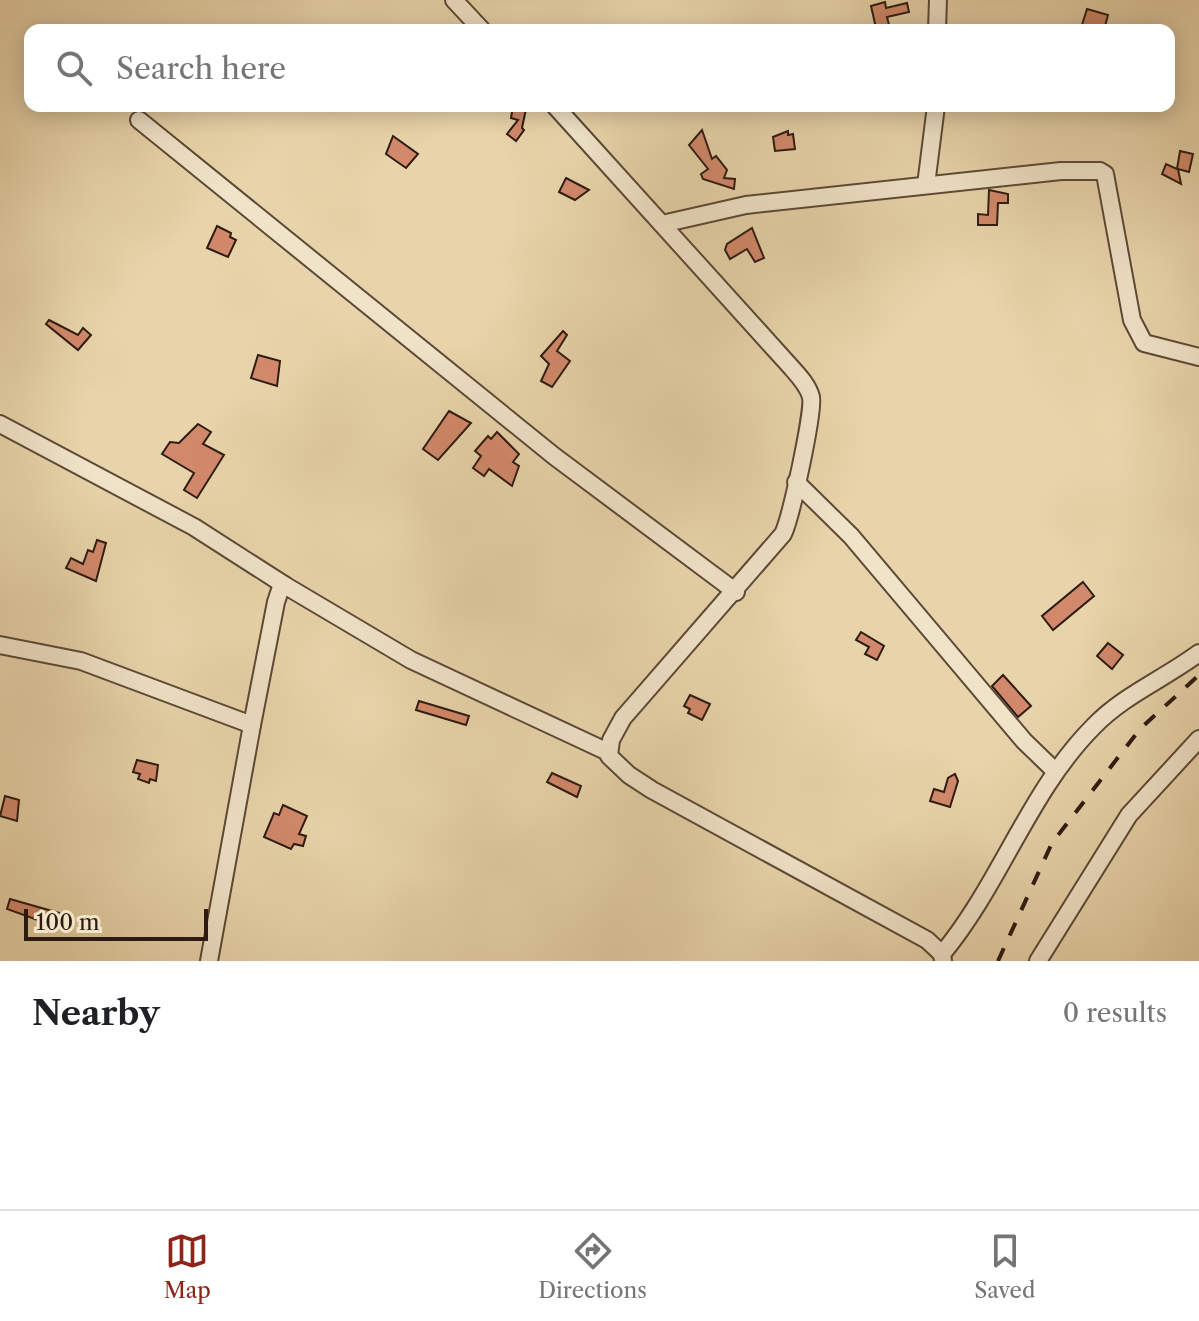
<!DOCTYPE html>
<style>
body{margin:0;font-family:"Libre Caslon Text",serif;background:#f2f2f2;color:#202124}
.scale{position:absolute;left:24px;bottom:20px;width:184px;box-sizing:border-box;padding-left:8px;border:4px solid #2d1b11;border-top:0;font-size:22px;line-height:28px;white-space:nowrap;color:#2d1b11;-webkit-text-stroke:6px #f0e3c8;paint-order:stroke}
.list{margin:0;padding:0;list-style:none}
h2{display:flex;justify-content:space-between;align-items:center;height:104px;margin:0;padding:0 32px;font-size:34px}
h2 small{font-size:26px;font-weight:400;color:#757577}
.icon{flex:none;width:44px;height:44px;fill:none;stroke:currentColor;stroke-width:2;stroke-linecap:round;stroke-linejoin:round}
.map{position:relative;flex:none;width:1199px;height:961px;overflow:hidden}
.search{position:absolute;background:#fff;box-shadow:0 4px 20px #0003;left:24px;right:24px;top:24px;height:88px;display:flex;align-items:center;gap:20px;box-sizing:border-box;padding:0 28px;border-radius:16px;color:#757577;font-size:30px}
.sheet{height:248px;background:#fff}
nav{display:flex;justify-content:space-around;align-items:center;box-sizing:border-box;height:112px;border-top:2px solid #e0e0e0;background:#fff;font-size:22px;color:#757577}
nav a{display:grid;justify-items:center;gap:4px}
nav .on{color:#8f2418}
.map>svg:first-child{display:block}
.building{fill:#d2896b;stroke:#2d1b11;stroke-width:2}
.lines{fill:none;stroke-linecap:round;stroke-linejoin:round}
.minor-casing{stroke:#5c4937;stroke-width:20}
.minor{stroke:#f0e3c8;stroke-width:16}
.rail{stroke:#2d1b11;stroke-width:4;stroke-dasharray:14 14;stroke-linecap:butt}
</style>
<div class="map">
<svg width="1199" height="961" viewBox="0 0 1199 961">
<rect width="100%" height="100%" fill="#e8d4aa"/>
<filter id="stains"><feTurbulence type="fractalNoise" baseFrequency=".0025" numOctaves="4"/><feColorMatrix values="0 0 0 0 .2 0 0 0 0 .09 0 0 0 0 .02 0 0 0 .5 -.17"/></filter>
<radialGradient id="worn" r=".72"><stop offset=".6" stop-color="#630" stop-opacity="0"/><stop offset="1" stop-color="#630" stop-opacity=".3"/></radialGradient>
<!-- building -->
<g class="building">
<path d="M885,2l1,6 21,-5 2,9 -22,5 2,8 -13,3 -5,-22z"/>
<path d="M1087,9l21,6 -4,15 -23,-2z"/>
<path d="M513,106l13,3 -4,19 2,2 -8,11 -9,-7 11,-14 -7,-2z"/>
<path d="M702,130l10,29 4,-3 11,14 -3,8 11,1 -1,10 -31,-10 -2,-5 7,-5 -19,-24z"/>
<path d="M788,131v4l5,-1 2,15 -20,2 -2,-14z"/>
<path d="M393,136l25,18 -12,14 -20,-14z"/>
<path d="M1180,151l13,3 -4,18 -11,-3 3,15 -19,-10 4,-10 11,5z"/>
<path d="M566,178l23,12 -14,10 -16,-8z"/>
<path d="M989,190l19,4v9h-10l-1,22h-19v-11l10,1z"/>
<path d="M217,226l14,7 -1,4 6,3 -8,17 -21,-9z"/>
<path d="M752,228l12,30 -9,4 -8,-13 -17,10 -5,-9 2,-6z"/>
<path d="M49,320l29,15 5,-7 8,7 -13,15 -32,-26z"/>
<path d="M563,331l4,4 -10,16 13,10 -18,26 -11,-6 8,-17 -8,-8z"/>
<path d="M258,355l22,6 -3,25 -26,-8z"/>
<path d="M449,411l22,12 -33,37 -15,-11z"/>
<path d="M198,424l13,8 -8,12 21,11 -27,43 -13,-8 10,-17 -32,-19 8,-12 9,1z"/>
<path d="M497,432l22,22 -6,8 6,4 -7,20 -23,-17 -5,7 -11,-8 8,-12 -6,-5 13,-15 3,3z"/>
<path d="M97,540l9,3 -10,38 -30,-13 5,-10 12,6 5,-14 5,2z"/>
<path d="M1083,582l11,14 -41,34 -11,-14z"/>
<path d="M861,632l23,14 -7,14 -12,-6 4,-7 -13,-7z"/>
<path d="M1108,643l15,12 -11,14 -15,-13z"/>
<path d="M1003,675l28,31 -13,11 -26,-31z"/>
<path d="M690,695l20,9 -8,16 -14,-7 2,-4 -6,-3z"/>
<path d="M419,701l50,15 -3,9 -50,-15z"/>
<path d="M137,760l21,5 -2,16 -6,-2 -1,4 -11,-4 2,-5 -7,-2z"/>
<path d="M552,773l29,13 -4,11 -30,-15z"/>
<path d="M955,774l3,7 -8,26 -20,-6 4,-12 10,3 4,-14z"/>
<path d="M5,796l14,4 -2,21 -17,-5z"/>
<path d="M283,805l24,11 -8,18 7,2 -3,10 -9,-2 -3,5 -27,-12 10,-24 5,2z"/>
<path d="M10,899l49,14 -5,13 -47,-17z"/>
</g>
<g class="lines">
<!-- minor casing -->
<g class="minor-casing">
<g id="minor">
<path d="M454,0l28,30"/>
<path d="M937,30l1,-30"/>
<path d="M555,106l235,260c8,9 18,19 21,31 3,14 -20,121 -28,137l-160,184 -12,22 -2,16 20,19 23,15 275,150 15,14 1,7"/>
<path d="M139,120l415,336 182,136"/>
<path d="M926,185l10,-79"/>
<path d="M662,224l84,-19 315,-34h39l5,3 27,146 12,23 55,14"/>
<path d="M0,424l194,103 92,59"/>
<path d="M796,482l55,54 173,205 31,30"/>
<path d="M0,645l81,16 171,64 -43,236"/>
<path d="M252,725l24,-123 4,-12 6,-4 125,74 197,92"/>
<path d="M942,954c59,-71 87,-163 152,-228 30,-31 70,-47 105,-73"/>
<path d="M1038,961l91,-146 70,-76"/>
</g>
</g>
<!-- minor -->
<use href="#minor" class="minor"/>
<!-- rail -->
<path class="rail" d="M998,961l54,-118 88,-114 59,-54"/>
</g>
<rect width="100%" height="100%" filter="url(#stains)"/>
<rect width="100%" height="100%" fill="url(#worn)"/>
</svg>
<div class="scale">100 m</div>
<div class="search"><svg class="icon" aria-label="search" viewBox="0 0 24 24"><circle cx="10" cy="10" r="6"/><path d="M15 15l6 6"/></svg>Search here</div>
</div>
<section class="sheet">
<h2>Nearby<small>0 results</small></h2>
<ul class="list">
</ul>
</section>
<nav>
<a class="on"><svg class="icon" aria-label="map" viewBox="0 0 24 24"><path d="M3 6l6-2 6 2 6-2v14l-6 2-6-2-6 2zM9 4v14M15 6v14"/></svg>Map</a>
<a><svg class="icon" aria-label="directions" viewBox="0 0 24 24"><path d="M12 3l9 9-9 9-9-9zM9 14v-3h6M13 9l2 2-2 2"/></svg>Directions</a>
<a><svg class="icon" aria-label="saved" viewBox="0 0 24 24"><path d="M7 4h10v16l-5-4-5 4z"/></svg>Saved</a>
</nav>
